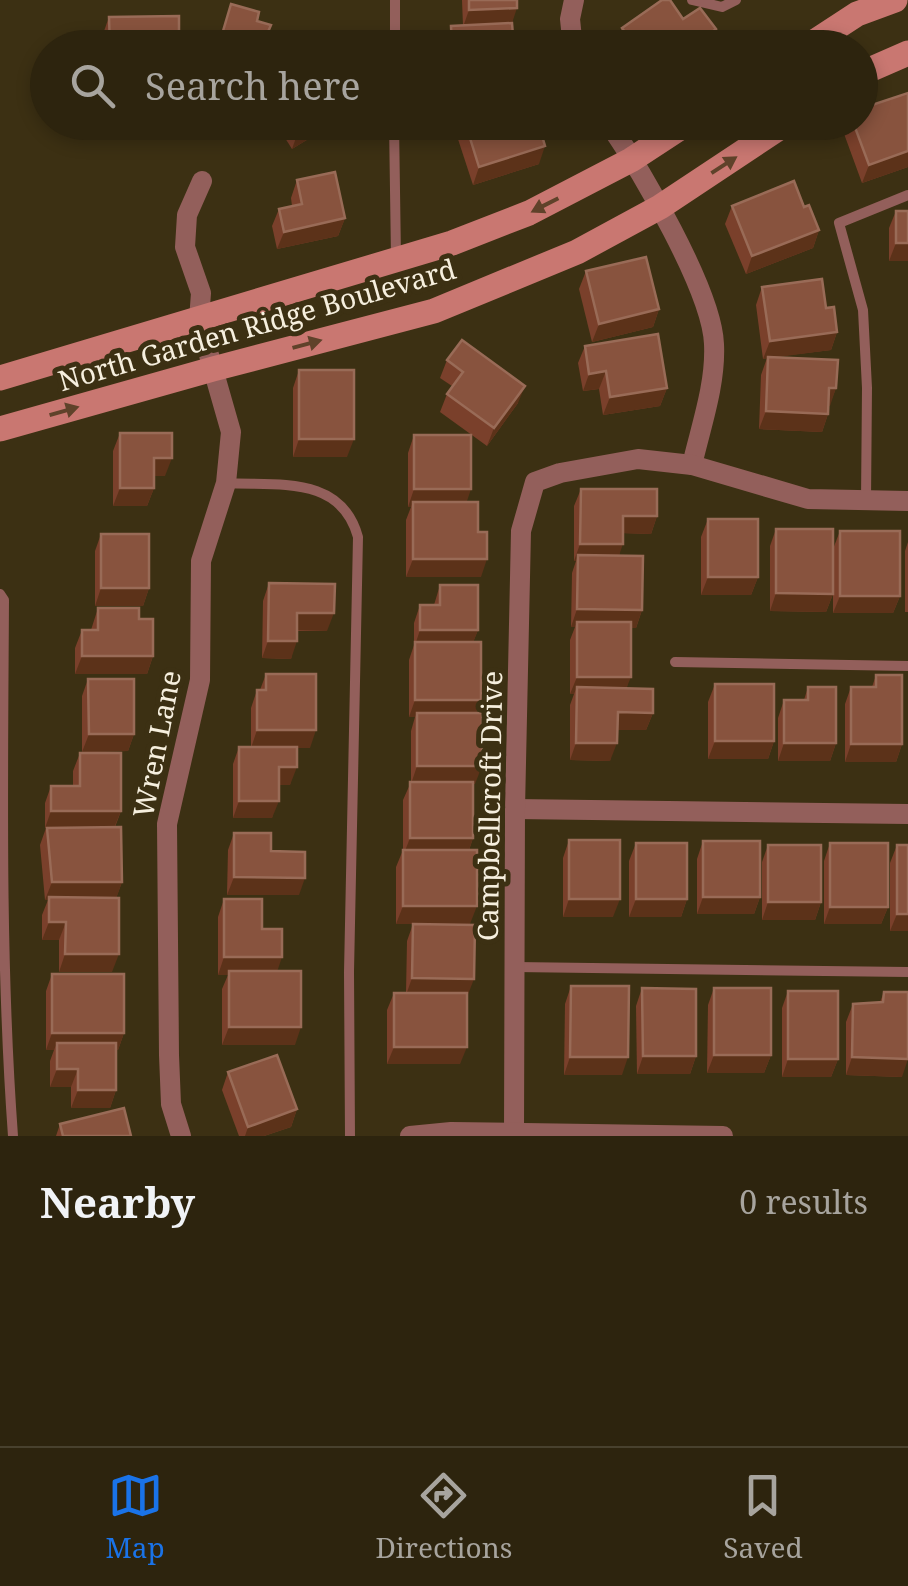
<!DOCTYPE html>
<style>
body{margin:0;font-family:"Noto Serif",serif;background:#352c17;color:#f1f3f6}
.list{margin:0;padding:0;list-style:none}
h2{display:flex;justify-content:space-between;align-items:center;height:130px;margin:0;padding:0 40px;font-size:42px}
h2 small{font-size:32px;font-weight:400;color:#a7a49e}
.icon{flex:none;width:55px;height:55px;fill:none;stroke:currentColor;stroke-width:2;stroke-linecap:round;stroke-linejoin:round}
.map{position:relative;flex:none;width:908px;height:1136px;overflow:hidden}
.search{position:absolute;background:#2d240e;box-shadow:0 5px 15px #0003;left:30px;right:30px;top:30px;height:110px;display:flex;align-items:center;gap:25px;box-sizing:border-box;padding:0 35px;border-radius:55px;color:#a7a49e;font-size:38px}
.sheet{height:310px;background:#2d240e}
nav{display:flex;justify-content:space-around;align-items:center;box-sizing:border-box;height:140px;border-top:2px solid #48412e;background:#2d240e;font-size:28px;color:#a7a49e}
nav a{display:grid;justify-items:center;gap:5px}
nav .on{color:#1a73e8}
.map>svg:first-child{display:block}
.lines{fill:none;stroke-linecap:round;stroke-linejoin:round}
.service{stroke:#935f5b;stroke-width:10}
.minor{stroke:#935f5b;stroke-width:20}
.secondary{stroke:#c97771;stroke-width:25}
.wall{fill:#7a402b}
.shaded-wall{fill:#5c3219}
.building{fill:#88533e;stroke:#996b57;stroke-width:2.5}
.oneway{fill:#5f422a}
.labels{text-anchor:middle;stroke-width:10;stroke-linejoin:round;paint-order:stroke}
.street-label{font-size:28px;fill:#f6efde;stroke:#3c3013}
</style>
<div class="map">
<svg width="908" height="1136" viewBox="0 0 908 1136">
<rect width="100%" height="100%" fill="#3c3013"/>
<g class="lines">
<!-- service -->
<g class="service">
<path d="M692,0l30,7 14,-7"/>
<path d="M395,48v-48"/>
<path d="M394,122l2,136"/>
<path d="M226,483c53,3 115,-8 132,54l-9,435 1,164"/>
<path d="M866,500l1,-112 -4,-78 -24,-87 69,-28"/>
<path d="M0,594l4,6c-1,178 -4,359 9,536"/>
<path d="M675,662l233,4"/>
<path d="M515,967l393,5"/>
</g>
<!-- minor -->
<g class="minor">
<path d="M573,48l-3,-29 4,-19"/>
<path d="M608,122c32,47 104,168 106,222 2,40 -13,82 -22,121"/>
<path d="M515,809l393,5"/>
<path d="M514,1132l1,-323 6,-278 14,-49 25,-9 78,-14 54,6 116,34 100,2"/>
<path d="M181,1136l-10,-32 -2,-49 -2,-231 33,-144 1,-119 25,-78 5,-51 -32,-112 2,-27 -16,-46 2,-32 15,-34"/>
<path d="M410,1136l41,-4 272,4"/>
</g>
<!-- secondary -->
<g class="secondary">
<path d="M805,48l52,-34 38,-14"/>
<path d="M860,74l48,-21"/>
<path d="M0,378l452,-135 77,-30 102,-53 58,-38"/>
<path d="M0,429l213,-60 221,-58 143,-59 83,-45 128,-85"/>
</g>
</g>
<!-- wall -->
<g class="wall">
<path d="M462,0h55l-5,23 2,25h-69l6,-22h12z"/>
<path d="M109,17l70,31h-76v-14z"/>
<path d="M683,19l26,28 -92,1 -1,-2 6,-18z"/>
<path d="M908,93v74l-46,16 -19,-52 3,-9h14z"/>
<path d="M275,122h61l-44,27z"/>
<path d="M458,122h80l1,42 -66,21 -18,-55z"/>
<path d="M297,180l48,38 -7,18 -61,13 -5,-23 7,-17 13,-3 -1,-8z"/>
<path d="M732,206l72,1 15,23 -6,18 -67,26 -21,-50z"/>
<path d="M896,211l12,50h-19v-33z"/>
<path d="M586,271l73,38 -6,18 -61,15 -13,-53z"/>
<path d="M762,287l64,21 11,24 -6,18 -58,7 63,31 -7,18 -1,8 -6,18 -63,-3 2,-54 6,-17 -4,1 -7,-54z"/>
<path d="M585,346l82,42 -7,18 -57,9 -4,-26 -16,2 -5,-28z"/>
<path d="M447,360l71,43 -31,43 -47,-34 7,-18 5,-8 -12,-8z"/>
<path d="M299,370l48,87h-54v-69z"/>
<path d="M120,433l45,43h-11v12l-7,18h-34v-55z"/>
<path d="M414,435l53,67 11,30 3,45h-75v-57l5,-13h-3v-54z"/>
<path d="M581,489l76,27 -6,18 -28,-1 -4,23 23,54 -6,18h-5l-4,60 26,25 -7,17h-29l-7,31 -40,-1v-55l4,-11h-4v-54l5,-13h-4l1,-54 4,-12h-2v-55z"/>
<path d="M708,519l50,58 -7,18h-50v-58z"/>
<path d="M776,529l57,65 -7,18 -56,-1v-65z"/>
<path d="M840,531l60,65 -7,17h-60v-64z"/>
<path d="M101,534l48,54 -6,18h-48v-55z"/>
<path d="M908,542v70h-3v-61z"/>
<path d="M269,583l58,48h-30l-6,28 -29,-1 1,-57z"/>
<path d="M440,585l38,45 -5,12 3,71 -1,71h-2v54l-4,12 1,74h-74v-57l7,-17v-50l8,-18v-51l4,-14h-6v-57l5,-15v-22l6,-18h14z"/>
<path d="M98,608l41,11 14,37 -6,18h-72v-26l7,-18h9z"/>
<path d="M266,674l44,74h-13l-7,37h-11l-7,33h-39v-54l6,-17h12v-39l6,-18h3z"/>
<path d="M876,675l26,69 -6,18h-51v-58l6,-17h21z"/>
<path d="M88,679l46,55 -6,17 -46,1v-56z"/>
<path d="M715,684l59,57 -6,18h-60v-57z"/>
<path d="M808,687l28,56 -6,18h-52v-43l6,-18h20z"/>
<path d="M80,753l41,58 -6,16 7,55 -6,16 -4,74h-53v-32h-17v-25l6,-15h-3l-5,-55 6,-17h-1v-25l6,-17h22v-15z"/>
<path d="M234,833l37,18 28,44h-72l1,-45z"/>
<path d="M569,840l44,77h-50v-59z"/>
<path d="M703,841l57,56 -6,17h-57v-55z"/>
<path d="M636,843l51,56 -6,18h-52v-56z"/>
<path d="M830,843l58,64 -7,17h-57v-63z"/>
<path d="M768,845l53,57 -6,18h-53v-58z"/>
<path d="M897,845l11,86h-18v-68z"/>
<path d="M224,899l38,30 15,42 18,74h-73v-56l6,-14h-10v-58z"/>
<path d="M413,924l54,73 -7,67h-73v-54l7,-17h12l1,-52z"/>
<path d="M52,974l72,59 -6,17h-2v40l-6,18h-39v-21h-21v-26l4,-11h-8v-59z"/>
<path d="M571,986l51,89h-58l1,-71z"/>
<path d="M642,988l54,68 -6,18h-53l-1,-68z"/>
<path d="M714,988l57,67 -7,18h-57l1,-68z"/>
<path d="M788,991l50,68 -7,18h-49v-69z"/>
<path d="M884,992l18,85 -56,-2v-53l7,-18 27,-2z"/>
<path d="M228,1072l69,37 -6,18 -27,9h-25l-17,-46z"/>
<path d="M60,1124l71,12h-75z"/>
</g>
<!-- shaded-wall -->
<g class="shaded-wall">
<path d="M517,8l-6,18 -48,1 6,-17z"/>
<path d="M716,29l-8,19h-19z"/>
<path d="M313,122h23l-44,27 6,-17z"/>
<path d="M545,146l-6,18 -66,21 6,-18z"/>
<path d="M908,151v16l-46,16 7,-18z"/>
<path d="M345,218l-7,18 -61,13 7,-17z"/>
<path d="M819,230l-6,18 -67,26 6,-18z"/>
<path d="M896,243h12v18h-19z"/>
<path d="M659,309l-6,18 -61,15 7,-18z"/>
<path d="M837,332l-6,18 -68,9 7,-18z"/>
<path d="M606,371l-7,18 -16,2 6,-17z"/>
<path d="M525,386l-7,17 -31,43 7,-18z"/>
<path d="M667,388l-7,18 -57,9 7,-18z"/>
<path d="M829,388h7l-6,18 -7,-1z"/>
<path d="M766,411l62,3 -6,18 -63,-3z"/>
<path d="M299,439h55l-7,18h-54z"/>
<path d="M154,458h18l-7,18h-18z"/>
<path d="M120,488h34l-7,18h-34z"/>
<path d="M414,489h57l-6,18 -52,-5 -2,5h-3z"/>
<path d="M623,516h34l-6,18 -34,-1z"/>
<path d="M580,544h43l-6,17 -39,-6 -2,6h-2z"/>
<path d="M413,559h74l-6,18h-75z"/>
<path d="M708,577h50l-7,18h-50z"/>
<path d="M101,588h48l-6,18h-48z"/>
<path d="M776,593l57,1 -7,18 -56,-1z"/>
<path d="M840,596h60l-7,17h-60z"/>
<path d="M577,609l65,1 -6,18 -59,-1v-5l-2,5h-4z"/>
<path d="M297,613h37l-7,18 -36,-1z"/>
<path d="M420,630h58l-7,18h-57z"/>
<path d="M268,641h29l-6,18 -29,-1z"/>
<path d="M82,656h71l-6,18h-72z"/>
<path d="M577,677h54l-7,17 -47,-7 -3,7h-4z"/>
<path d="M415,700h66l-6,17 -58,-4 -2,4h-6z"/>
<path d="M618,712l35,1 -7,17h-35z"/>
<path d="M257,730h59l-6,18h-59z"/>
<path d="M89,734h45l-6,17 -46,1z"/>
<path d="M715,741h59l-6,18h-60z"/>
<path d="M576,743h41l-7,18 -40,-1z"/>
<path d="M784,743h52l-6,18h-52z"/>
<path d="M851,744h51l-6,18h-51z"/>
<path d="M417,766h65l-7,18h-64z"/>
<path d="M279,767h18l-7,18h-18z"/>
<path d="M239,801h40l-7,17h-39z"/>
<path d="M51,811h70l-7,17h-69z"/>
<path d="M410,838h63l-6,18h-64z"/>
<path d="M234,877l71,1 -6,17h-72z"/>
<path d="M52,882h70l-6,17 -71,1z"/>
<path d="M703,897h57l-6,17h-57z"/>
<path d="M569,899h51l-7,18h-50z"/>
<path d="M636,899h51l-6,18h-52z"/>
<path d="M768,902h53l-6,18h-53z"/>
<path d="M403,906h74l-7,18h-74z"/>
<path d="M830,907h58l-7,17h-57z"/>
<path d="M897,914h11v17h-18z"/>
<path d="M49,922h17l-7,18h-17z"/>
<path d="M65,954h54l-7,18h-53z"/>
<path d="M224,957h58l-6,18 -47,-4 -1,4h-10z"/>
<path d="M412,978l62,1 -7,18 -61,-2z"/>
<path d="M229,1027h72l-6,18h-73z"/>
<path d="M52,1033h72l-6,17h-61v-7l-3,7h-8z"/>
<path d="M394,1047h73l-7,17h-73z"/>
<path d="M714,1055h57l-7,18h-57z"/>
<path d="M643,1056h53l-6,18h-53z"/>
<path d="M570,1057h58l-6,18h-58z"/>
<path d="M852,1057l56,2 -6,18 -56,-2z"/>
<path d="M788,1059h50l-7,18h-49z"/>
<path d="M57,1069h21l-7,18h-21z"/>
<path d="M78,1090h38l-6,18h-39z"/>
<path d="M297,1109l-6,18 -27,9h-19l3,-9z"/>
</g>
<!-- building -->
<g class="building">
<path d="M469,0h48v8l-48,2z"/>
<path d="M662,0h8l13,19 17,-11 16,21 -27,19h-53l-14,-20z"/>
<path d="M231,4l28,8 -2,9 14,4 -3,7 16,5 -3,11h-63z"/>
<path d="M179,16v32h-69l-1,-31z"/>
<path d="M512,23l2,25h-62l-1,-22z"/>
<path d="M908,93v58l-39,14 -16,-43h7v-13z"/>
<path d="M292,122h21l-15,10z"/>
<path d="M465,122h73l7,24 -66,21z"/>
<path d="M335,172l10,46 -61,14 -5,-23 23,-5 -5,-24z"/>
<path d="M794,181l10,26 5,-2 10,25 -67,26 -20,-50z"/>
<rect x="896" y="211" width="12" height="32"/>
<path d="M646,257l13,52 -60,15 -13,-53z"/>
<path d="M822,279l4,29 8,-1 3,25 -67,9 -8,-54z"/>
<path d="M658,334l9,54 -57,9 -4,-26 -17,3 -4,-28z"/>
<path d="M462,340l63,46 -31,42 -47,-34 16,-22 -16,-12z"/>
<path d="M768,357l70,3 -2,28h-7l-1,26 -62,-3z"/>
<rect x="299" y="370" width="55" height="69"/>
<path d="M120,433h52v25h-18v30h-34z"/>
<rect x="414" y="435" width="57" height="54"/>
<path d="M581,489h76v27h-34v28h-43z"/>
<path d="M413,502h65v30h9v27h-74z"/>
<rect x="708" y="519" width="50" height="58"/>
<path d="M776,529h57v65l-57,-1z"/>
<rect x="840" y="531" width="60" height="65"/>
<rect x="101" y="534" width="48" height="54"/>
<path d="M578,555l65,1 -1,54 -65,-1z"/>
<path d="M269,583l66,1 -1,29h-37v28h-29z"/>
<path d="M440,585h38v45h-58v-25h20z"/>
<path d="M98,608h41v11h14v37h-71v-26h16z"/>
<rect x="577" y="622" width="54" height="55"/>
<rect x="415" y="642" width="66" height="58"/>
<path d="M266,674h50v56h-59v-40h9z"/>
<path d="M876,675h26v69h-51v-57h25z"/>
<path d="M88,679h46v55h-45z"/>
<rect x="715" y="684" width="59" height="57"/>
<path d="M577,687l76,2v24l-35,-1 -1,31h-41z"/>
<path d="M808,687h28v56h-52v-43h24z"/>
<rect x="417" y="713" width="65" height="53"/>
<path d="M239,747h58v20h-18v34h-40z"/>
<path d="M80,753h41v58h-70v-25h29z"/>
<rect x="410" y="782" width="63" height="56"/>
<path d="M121,827l1,55h-70l-5,-54z"/>
<path d="M234,833h37v18l34,1v26l-71,-1z"/>
<rect x="569" y="840" width="51" height="59"/>
<rect x="703" y="841" width="57" height="56"/>
<rect x="636" y="843" width="51" height="56"/>
<rect x="830" y="843" width="58" height="64"/>
<rect x="768" y="845" width="53" height="57"/>
<rect x="897" y="845" width="11" height="69"/>
<rect x="403" y="850" width="74" height="56"/>
<path d="M49,897l70,1v56h-54l1,-32h-17z"/>
<path d="M224,899h38v30h20v28h-58z"/>
<path d="M413,924l62,1 -1,54 -62,-1z"/>
<rect x="229" y="971" width="72" height="56"/>
<rect x="52" y="974" width="72" height="59"/>
<path d="M571,986h58l-1,71h-58z"/>
<path d="M642,988l54,1v67h-53z"/>
<rect x="714" y="988" width="57" height="67"/>
<rect x="788" y="991" width="50" height="68"/>
<path d="M884,992h24v67l-56,-2 1,-53 30,-2z"/>
<rect x="394" y="993" width="73" height="54"/>
<path d="M57,1043h59v47h-38v-21h-21z"/>
<path d="M277,1055l20,54 -49,18 -20,-55z"/>
<path d="M124,1108l7,28h-68l-3,-12z"/>
</g>
<!-- one-way arrows -->
<defs><path id="oneway-solid" d="M-6-.8H1V-3.2L6.5 0L1 3.2V.8H-6Z" transform="scale(2.5)"/></defs>
<g class="oneway">
<use href="#oneway-solid" transform="translate(724 165) rotate(-33)"/>
<use href="#oneway-solid" transform="translate(545 205) rotate(153)"/>
<use href="#oneway-solid" transform="translate(307 344) rotate(-15)"/>
<use href="#oneway-solid" transform="translate(64 411) rotate(-16)"/>
</g>
<g class="labels">
<!-- street labels -->
<g class="street-label">
<text transform="translate(257 325) rotate(-16)" y="10">North Garden Ridge Boulevard</text>
<text transform="translate(157 744) rotate(-79)" y="10">Wren Lane</text>
<text transform="translate(490 806) rotate(-89)" y="10">Campbellcroft Drive</text>
</g>
</g>
</svg>
<div class="search"><svg class="icon" aria-label="search" viewBox="0 0 24 24"><circle cx="10" cy="10" r="6"/><path d="M15 15l6 6"/></svg>Search here</div>
</div>
<section class="sheet">
<h2>Nearby<small>0 results</small></h2>
<ul class="list">
</ul>
</section>
<nav>
<a class="on"><svg class="icon" aria-label="map" viewBox="0 0 24 24"><path d="M3 6l6-2 6 2 6-2v14l-6 2-6-2-6 2zM9 4v14M15 6v14"/></svg>Map</a>
<a><svg class="icon" aria-label="directions" viewBox="0 0 24 24"><path d="M12 3l9 9-9 9-9-9zM9 14v-3h6M13 9l2 2-2 2"/></svg>Directions</a>
<a><svg class="icon" aria-label="saved" viewBox="0 0 24 24"><path d="M7 4h10v16l-5-4-5 4z"/></svg>Saved</a>
</nav>
